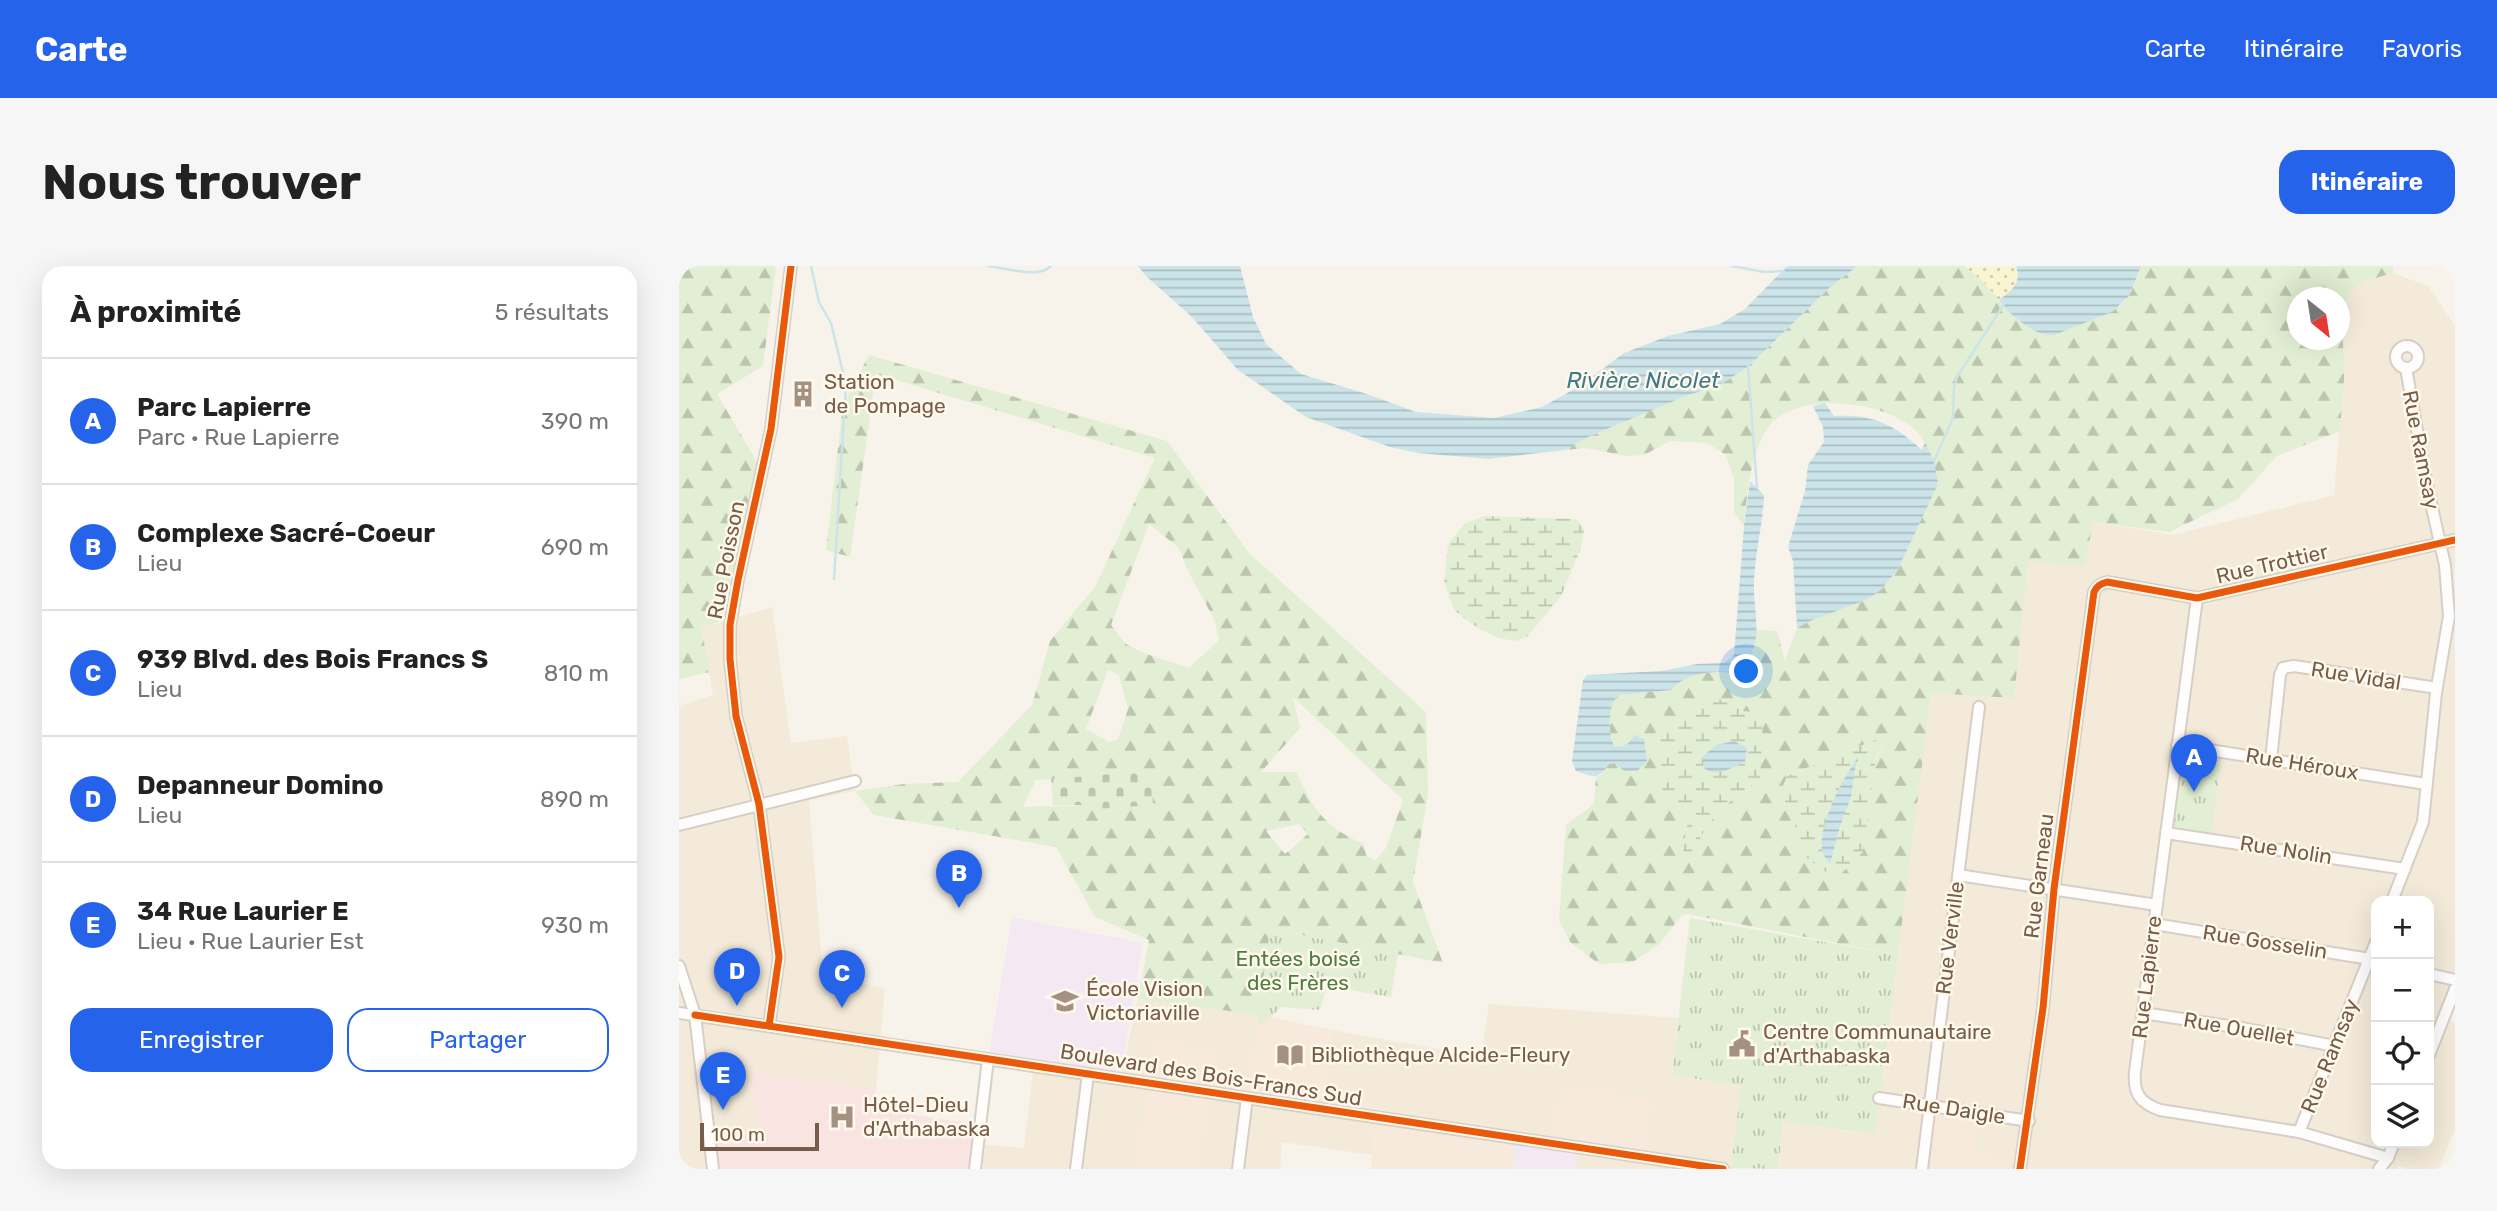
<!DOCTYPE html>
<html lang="fr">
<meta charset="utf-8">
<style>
body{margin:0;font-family:Rubik,sans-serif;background:#f6f6f6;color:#222}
.controls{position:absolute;right:21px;bottom:21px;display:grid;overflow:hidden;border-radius:14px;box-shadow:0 7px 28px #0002}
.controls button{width:63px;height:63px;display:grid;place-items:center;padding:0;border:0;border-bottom:2px solid #e0e0e0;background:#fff;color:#222;font:35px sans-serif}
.compass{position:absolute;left:1608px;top:21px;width:63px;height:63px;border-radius:50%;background:#fff;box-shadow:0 7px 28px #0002;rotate:150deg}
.scale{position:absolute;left:21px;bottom:18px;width:119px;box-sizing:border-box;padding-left:7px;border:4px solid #775c49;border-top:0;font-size:19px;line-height:24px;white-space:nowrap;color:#775c49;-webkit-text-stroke:5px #fff9ec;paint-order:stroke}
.you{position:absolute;left:1068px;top:406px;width:24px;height:24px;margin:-18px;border:5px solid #fff;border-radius:50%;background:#1a73e8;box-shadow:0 0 0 10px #1a73e833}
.badge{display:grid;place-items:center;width:46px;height:46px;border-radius:50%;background:#2563eb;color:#fff;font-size:23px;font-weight:700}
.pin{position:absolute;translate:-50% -58px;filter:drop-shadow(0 2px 4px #0008)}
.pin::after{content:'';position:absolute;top:37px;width:24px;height:21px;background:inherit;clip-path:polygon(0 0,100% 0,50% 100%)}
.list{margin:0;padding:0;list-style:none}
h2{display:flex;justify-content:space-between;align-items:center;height:91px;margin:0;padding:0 28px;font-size:30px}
h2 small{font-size:23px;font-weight:400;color:#767676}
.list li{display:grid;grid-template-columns:46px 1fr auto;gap:21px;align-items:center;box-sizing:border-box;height:126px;padding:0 28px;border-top:2px solid #e0e0e0}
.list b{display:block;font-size:26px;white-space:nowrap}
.list p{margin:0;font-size:23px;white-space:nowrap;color:#767676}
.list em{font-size:23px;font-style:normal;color:#767676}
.actions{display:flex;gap:14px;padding:21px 28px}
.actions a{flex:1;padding:16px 0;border:2px solid #2563eb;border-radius:21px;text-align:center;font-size:24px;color:#2563eb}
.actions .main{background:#2563eb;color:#fff}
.icon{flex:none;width:38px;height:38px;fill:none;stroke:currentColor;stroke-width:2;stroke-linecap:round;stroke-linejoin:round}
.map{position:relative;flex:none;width:1776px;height:903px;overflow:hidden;border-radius:21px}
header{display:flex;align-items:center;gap:42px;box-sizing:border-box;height:98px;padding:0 35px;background:#2563eb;color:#fff}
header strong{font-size:33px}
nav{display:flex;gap:38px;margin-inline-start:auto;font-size:24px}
.intro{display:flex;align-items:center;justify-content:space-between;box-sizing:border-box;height:168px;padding:0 42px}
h1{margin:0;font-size:49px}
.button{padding:18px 32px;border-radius:21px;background:#2563eb;color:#fff;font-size:24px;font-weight:700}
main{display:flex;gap:42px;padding:0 42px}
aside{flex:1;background:#fff;border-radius:21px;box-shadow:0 7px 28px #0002}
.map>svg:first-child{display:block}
.residential{fill:#f3eada;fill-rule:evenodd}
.commercial{fill:#f8e9dd}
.education{fill:#f4e9f2}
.medical{fill:#f9e4e1}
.forest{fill:url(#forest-firs);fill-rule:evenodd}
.wetland{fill:url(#wetland-marsh)}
.sand{fill:url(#sand-dots)}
.cemetery{fill:url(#cemetery-stones)}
.park{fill:url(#park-tufts)}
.water{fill:url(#water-rules)}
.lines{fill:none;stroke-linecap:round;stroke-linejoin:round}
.stream{stroke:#cbe4e9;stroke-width:2.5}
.minor-casing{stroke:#d6cfc7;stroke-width:14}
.minor{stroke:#fefdfc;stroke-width:10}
.cycleway-casing{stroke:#fff9ec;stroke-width:11}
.cycleway{stroke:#e8590c;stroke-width:7}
.labels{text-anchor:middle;stroke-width:5;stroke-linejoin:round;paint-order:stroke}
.poi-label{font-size:21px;fill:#775c49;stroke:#fff9ec;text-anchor:start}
.street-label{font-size:21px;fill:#775c49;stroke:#fff9ec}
.park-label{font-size:21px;fill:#4d7d40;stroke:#fff9ec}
.water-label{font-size:23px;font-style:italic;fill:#417a8b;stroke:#fff9ec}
</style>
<header>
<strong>Carte</strong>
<nav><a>Carte</a><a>Itinéraire</a><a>Favoris</a></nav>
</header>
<div class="intro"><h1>Nous trouver</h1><a class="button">Itinéraire</a></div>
<main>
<aside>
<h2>À proximité<small>5 résultats</small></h2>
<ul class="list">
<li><span class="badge">A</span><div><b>Parc Lapierre</b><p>Parc · Rue Lapierre</p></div><em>390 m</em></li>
<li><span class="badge">B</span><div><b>Complexe Sacré-Coeur</b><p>Lieu</p></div><em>690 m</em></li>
<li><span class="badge">C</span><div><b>939 Blvd. des Bois Francs S</b><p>Lieu</p></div><em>810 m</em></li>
<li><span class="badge">D</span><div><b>Depanneur Domino</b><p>Lieu</p></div><em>890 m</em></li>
<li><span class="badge">E</span><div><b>34 Rue Laurier E</b><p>Lieu · Rue Laurier Est</p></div><em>930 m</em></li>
</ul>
<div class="actions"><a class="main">Enregistrer</a><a>Partager</a></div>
</aside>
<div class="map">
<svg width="1776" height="903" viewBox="0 0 1776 903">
<defs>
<pattern id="forest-firs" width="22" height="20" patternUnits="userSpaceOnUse" patternTransform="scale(1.75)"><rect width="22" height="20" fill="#e2efd4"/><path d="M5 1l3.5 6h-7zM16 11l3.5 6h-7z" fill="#bcc5ae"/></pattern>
<pattern id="wetland-marsh" width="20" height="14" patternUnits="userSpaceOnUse" patternTransform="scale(1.75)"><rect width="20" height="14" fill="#e2efd4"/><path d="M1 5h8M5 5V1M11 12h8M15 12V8" fill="none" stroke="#bcc5ae"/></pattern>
<pattern id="sand-dots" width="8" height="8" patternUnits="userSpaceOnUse" patternTransform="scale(1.75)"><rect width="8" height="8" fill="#fbf4d2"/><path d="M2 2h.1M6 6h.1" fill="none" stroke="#d0c9ac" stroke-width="1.8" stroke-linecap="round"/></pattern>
<pattern id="cemetery-stones" width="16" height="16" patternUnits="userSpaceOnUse" patternTransform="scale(1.75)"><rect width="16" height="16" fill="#e2efd4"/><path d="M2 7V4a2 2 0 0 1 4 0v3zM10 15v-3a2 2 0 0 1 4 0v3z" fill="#bcc5ae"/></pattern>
<pattern id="park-tufts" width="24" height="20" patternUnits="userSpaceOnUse" patternTransform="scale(1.75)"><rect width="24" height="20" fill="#e2efd4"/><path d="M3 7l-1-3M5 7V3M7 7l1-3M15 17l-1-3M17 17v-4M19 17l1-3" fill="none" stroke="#bcc5ae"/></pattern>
<pattern id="water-rules" width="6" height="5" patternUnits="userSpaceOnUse" patternTransform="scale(1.75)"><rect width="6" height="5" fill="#cbe4e9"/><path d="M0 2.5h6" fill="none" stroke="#aabcbf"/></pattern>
</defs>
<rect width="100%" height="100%" fill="#f7f3ea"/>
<!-- residential -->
<g class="residential">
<path d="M1714,7l35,13 27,40v670l-8,23 8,4v107l-17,39h-32l-7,-3 -3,3h-618l5,-47 92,11 56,-441 82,6 15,-137 65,-39 80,13 161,-40 11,-128 -5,-58 19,-26zM1697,635h53v242h-53z"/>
<path d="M93,341l19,136 56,-7 8,55 -46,9 14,176 62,12 -9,101 -125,-17 8,59 -53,1 6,37h-33v-463l34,-11 -12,-67z"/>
<path d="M459,733l121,16 63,89 10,-74 149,27 8,-53 189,14 -6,57 69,11 -10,82 4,1h-222l2,-24 -140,-20 -3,30 -90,-13 -2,27h-298l3,-24 39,3 9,-78 87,10z"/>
</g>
<!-- commercial -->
<g class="commercial">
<path d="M580,749l73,15 -10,74 -75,-13z"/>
<path d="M477,775l59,8 -17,120h-64z"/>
<path d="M880,819l93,14 -6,64 -92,-13z"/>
<path d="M1253,846l47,10 -5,34 43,4 -2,9h-90z"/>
<path d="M696,858l140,21 -2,24h-142z"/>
</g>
<!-- education -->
<g class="education">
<path d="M333,651l131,26 -23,137 -132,-21z"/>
<path d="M836,879l63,9 -3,15h-62z"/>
</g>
<!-- medical -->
<path class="medical" d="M72,806l125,17 -2,20 106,16 -5,44h-263l-6,-37 52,-1z"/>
<!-- forest -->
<g class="forest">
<path d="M0,0h97l-13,100 -46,28 40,68 -36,159 -20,7 9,44 -31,7z"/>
<path d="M1178,0h107l20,16 19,23 28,24c31,-5 77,-5 97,-32 6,-9 9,-22 13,-31h252v7l-34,10 -19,26 5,58 -5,64 -63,25 -39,43 -69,33 -76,-10 -8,44 -57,-5 -14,137 -83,-5 -33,262 -211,-41 -5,1 -23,29 -26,18 -34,2 -29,-22 -11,-22 7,-95 28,-21 2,-27 5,-2 8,-11 6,-1 15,-20 -7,4 -9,-1c-7,-15 -6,-39 4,-51l52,-5c16,-17 42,-20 64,-17l20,-28 2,-15 21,1 8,30 12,-33 13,-7 56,-21 57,-85 15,-32c-4,-12 -6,-28 -13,-40 -21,-41 -117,-53 -150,-23 -24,22 -28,74 -31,106l-10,-14v-33l-8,-24 -19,-12 -37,-2 -26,14 -17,1 -41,-8 -21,2 23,-13 100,-42 28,-8 32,-20 80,-78zM1618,32h42v42h-42zM1052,435l11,10 18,67 -43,34 -16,24 -9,23 -9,-6 5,-35 -29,-37 3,-22 -3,-23zM1196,474l7,6 -56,126 -27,-24 -12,-72z"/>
<path d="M190,89l298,86 82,112 177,159 2,82 -15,88 30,81 -172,-34 -12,86 -121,-16 11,-59 -54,-23 -39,-70 -182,-32 -19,-24 49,-7 54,-2 74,-77 18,-64 45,-54 60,-129 -279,-84 -26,183 -24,-7 17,-145zM470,258l30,24 8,21 28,52 4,19 -30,28 -48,-16 -15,-8 -15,-19zM429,404l11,5 9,34 -10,30 -9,3 -23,-13zM614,431l110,103 -17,48 -11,13 -9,-6 -2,-11c-40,-17 -50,-34 -68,-72h-35l39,-44zM472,506l-56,37 -6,-4 -66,2 13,-27zM620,558l9,10 -23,20 -19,-23z"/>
</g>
<!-- wetland -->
<g class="wetland">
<path d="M805,250l92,3 8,11 -3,18 -20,48 -34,41 -11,4 -18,-3 -25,-13 -19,-15 -10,-28 4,-37 16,-21z"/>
<path d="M1031,432l21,3 11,10 16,1 5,7 -3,59 -43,34 -16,24 -9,24 -9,-7 5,-35 -23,-22 -6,-15 3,-22 -3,-23 24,-27z"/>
<path d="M1196,474l7,5 -6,12 -13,95 -24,24 -13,-4 -19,-14 -8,-10 -4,-23 -14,-34 6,-15z"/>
</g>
<!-- sand -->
<path class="sand" d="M1285,0h52c6,16 -4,25 -17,34l-15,-18z"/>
<!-- cemetery -->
<path class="cemetery" d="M472,505l2,34 -58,4 -6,-4h-36l-2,-26z"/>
<!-- park -->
<g class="park">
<path d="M1498,479l45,7 -11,88 -45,-7z"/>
<path d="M1011,652l208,37 -23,178 -92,-11 -5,47 -47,-1 10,-82 -69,-11z"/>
<path d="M591,663l128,25 -7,43 -59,-10 -6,2 -6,21 -39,-3 -16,16 -8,1z"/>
</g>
<!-- water -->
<g class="water">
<path d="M459,0h102l13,51 13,27 35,30 66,20 49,18 78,6 48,-11 38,-21 44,-33 44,-17 52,-12 25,-15 42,-43h70l-29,23 -80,78 -32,20 -28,8 -100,42 -23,13 -76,9 -71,-6 -28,-6 -84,-30 -68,-47 -47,-54 -45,-40z"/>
<path d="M1337,0h125l-12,30 -17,16 -58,23c-19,2 -44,-20 -55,-35 13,-9 23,-18 17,-34z"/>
<path d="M1146,137l9,13c40,-2 59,8 88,34l3,-8 9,19 4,23 -40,85 -17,21 -15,10 -56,21 -13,7 -4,-67 -5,-14 17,-56 3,-26 16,-23 -1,-15 -10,-21z"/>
<path d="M1071,215l14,14c-1,29 -9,58 -10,87 -1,20 5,41 1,61 -3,13 -11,23 -21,30 -22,-3 -48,0 -63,17l-53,5c-10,12 -11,36 -4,51 11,2 15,-2 20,-11l10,4 3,22 -10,10h-13l-9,-8 -6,1c-12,17 -15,13 -33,7l-4,-10 11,-81 4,-5 74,-4 36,-7 27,-1 10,-8 10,-129z"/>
<path d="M1055,475l13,7 -2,14c-15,6 -28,16 -41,6l-2,-11 14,-12z"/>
<path d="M1180,490l-4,12 -4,29 -11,29 -10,38c-3,-4 -7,-9 -8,-14 -3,-28 21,-72 37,-94z"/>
</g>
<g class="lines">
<!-- stream -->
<g class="stream">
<path d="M132,0l8,36 12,21 15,62 -12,194"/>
<path d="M309,0c18,2 50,13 63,0"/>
<path d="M1053,0l32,6 20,-1"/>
<path d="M1069,100l9,122"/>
<path d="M1255,195l19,-43 1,-31 3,-10 47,-73"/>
</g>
<!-- minor casing -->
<g class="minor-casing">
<g id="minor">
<circle cx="1728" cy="91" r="11"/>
<path d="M1518,332l-62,474c-2,21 5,31 25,38l139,22 89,26"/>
<path d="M1498,479l249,39"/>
<path d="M1592,494l9,-85 3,-7 11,-2 143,22"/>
<path d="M0,559l176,-44"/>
<path d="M1487,567l239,36"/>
<path d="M1279,609l199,30"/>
<path d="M1713,635l31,-79 13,-129 13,-77 -4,-51 -19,-84 -20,-113"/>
<path d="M1475,658l222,36"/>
<path d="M0,700l16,49 18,154"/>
<path d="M1750,708l26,6"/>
<path d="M0,747l1044,156"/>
<path d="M1464,747l99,15 93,18"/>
<path d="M90,760l10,-69 -20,-153 -23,-88 -6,-57v-34l8,-45 33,-151 20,-163"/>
<path d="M1750,789l26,-66"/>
<path d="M1200,832l150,23"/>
<path d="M1620,866l77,-190"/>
<path d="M296,903l13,-110"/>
<path d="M397,903l12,-95"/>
<path d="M559,903l9,-71"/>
<path d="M1243,903l57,-462"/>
<path d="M1341,903l23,-161 11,-119 40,-297c3,-6 6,-8 13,-10l90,16 258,-58"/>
<path d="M1700,903l9,-11 6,-15"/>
</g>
</g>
<!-- minor -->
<use href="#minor" class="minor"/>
<!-- cycleway casing -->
<g class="cycleway-casing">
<g id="cycleway">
<path d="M16,749l1028,154"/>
<path d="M90,760l10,-69 -20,-153 -23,-88 -6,-57v-34l8,-45 33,-151 20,-163"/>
<path d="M1341,903l23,-161 11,-119 40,-297c3,-6 6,-8 13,-10l90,16 258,-58"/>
</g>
</g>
<!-- cycleway -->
<use href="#cycleway" class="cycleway"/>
</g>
<!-- icons -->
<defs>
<g id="building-bare" transform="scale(2.1)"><path d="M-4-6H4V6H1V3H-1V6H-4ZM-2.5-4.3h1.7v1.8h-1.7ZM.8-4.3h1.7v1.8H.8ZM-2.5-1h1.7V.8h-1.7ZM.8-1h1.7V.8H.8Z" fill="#a49181" stroke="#fff9ec" stroke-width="2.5" paint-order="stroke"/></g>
<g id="school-bare" transform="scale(2.1)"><path d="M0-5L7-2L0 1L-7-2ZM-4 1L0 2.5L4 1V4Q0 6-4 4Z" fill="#a49181" stroke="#fff9ec" stroke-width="2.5" paint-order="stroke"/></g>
<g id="civic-bare" transform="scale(2.1)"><path d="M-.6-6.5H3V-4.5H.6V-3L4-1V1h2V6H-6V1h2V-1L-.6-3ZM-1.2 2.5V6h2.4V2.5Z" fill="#a49181" stroke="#fff9ec" stroke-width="2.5" paint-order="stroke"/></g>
<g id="library-bare" transform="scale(2.1)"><path d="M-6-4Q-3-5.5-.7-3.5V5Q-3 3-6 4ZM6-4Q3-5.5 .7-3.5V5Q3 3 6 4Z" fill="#a49181" stroke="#fff9ec" stroke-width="2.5" paint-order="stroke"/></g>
<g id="hospital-bare" transform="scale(2.1)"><path d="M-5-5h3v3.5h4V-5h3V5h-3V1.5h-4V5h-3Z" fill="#a49181" stroke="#fff9ec" stroke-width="2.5" paint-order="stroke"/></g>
</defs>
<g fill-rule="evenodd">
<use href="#building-bare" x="124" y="128"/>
<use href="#school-bare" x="386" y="735"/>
<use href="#civic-bare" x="1063" y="778"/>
<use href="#library-bare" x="611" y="789"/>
<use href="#hospital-bare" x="163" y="851"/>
</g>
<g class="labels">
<!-- poi labels -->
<g class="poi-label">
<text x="145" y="123">Station<tspan x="145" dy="24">de Pompage</tspan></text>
<text x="407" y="730">École Vision<tspan x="407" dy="24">Victoriaville</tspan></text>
<text x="1084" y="773">Centre Communautaire<tspan x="1084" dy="24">d'Arthabaska</tspan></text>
<text x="632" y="796">Bibliothèque Alcide-Fleury</text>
<text x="184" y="846">Hôtel-Dieu<tspan x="184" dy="24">d'Arthabaska</tspan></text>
</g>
<!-- street labels -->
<g class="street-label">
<text transform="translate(1742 184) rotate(79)" y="7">Rue Ramsay</text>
<text transform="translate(47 294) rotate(-79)" y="7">Rue Poisson</text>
<text transform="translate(1593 298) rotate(-13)" y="7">Rue Trottier</text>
<text transform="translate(1677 410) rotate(9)" y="7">Rue Vidal</text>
<text transform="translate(1623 498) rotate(9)" y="7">Rue Héroux</text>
<text transform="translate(1607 584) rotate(9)" y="7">Rue Nolin</text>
<text transform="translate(1360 610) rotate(-83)" y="7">Rue Garneau</text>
<text transform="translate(1271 672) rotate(-83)" y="7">Rue Verville</text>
<text transform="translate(1586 676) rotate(9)" y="7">Rue Gosselin</text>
<text transform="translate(1468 711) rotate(-83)" y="7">Rue Lapierre</text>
<text transform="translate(1560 763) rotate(10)" y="7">Rue Ouellet</text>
<text transform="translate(1651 790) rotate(-68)" y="7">Rue Ramsay</text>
<text transform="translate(532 809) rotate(9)" y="7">Boulevard des Bois-Francs Sud</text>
<text transform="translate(1275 843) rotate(9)" y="7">Rue Daigle</text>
</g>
<!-- park labels -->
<g class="park-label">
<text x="619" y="700">Entées boisé<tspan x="619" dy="24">des Frères</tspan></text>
</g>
<!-- water labels -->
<g class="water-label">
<text x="964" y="122">Rivière Nicolet</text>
</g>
</g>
</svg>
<div class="controls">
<button>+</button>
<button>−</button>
<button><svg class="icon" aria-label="locate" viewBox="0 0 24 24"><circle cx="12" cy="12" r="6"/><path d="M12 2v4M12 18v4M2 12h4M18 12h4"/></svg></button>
<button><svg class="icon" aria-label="layers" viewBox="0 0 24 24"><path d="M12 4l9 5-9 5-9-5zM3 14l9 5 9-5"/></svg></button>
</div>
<svg class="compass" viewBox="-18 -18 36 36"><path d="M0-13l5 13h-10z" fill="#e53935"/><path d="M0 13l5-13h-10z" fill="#767676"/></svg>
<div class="scale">100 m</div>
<div class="you"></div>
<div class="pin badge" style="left:1515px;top:526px">A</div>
<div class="pin badge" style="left:280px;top:642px">B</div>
<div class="pin badge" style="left:163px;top:742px">C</div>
<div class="pin badge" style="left:58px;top:740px">D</div>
<div class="pin badge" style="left:44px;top:844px">E</div>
</div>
</main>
